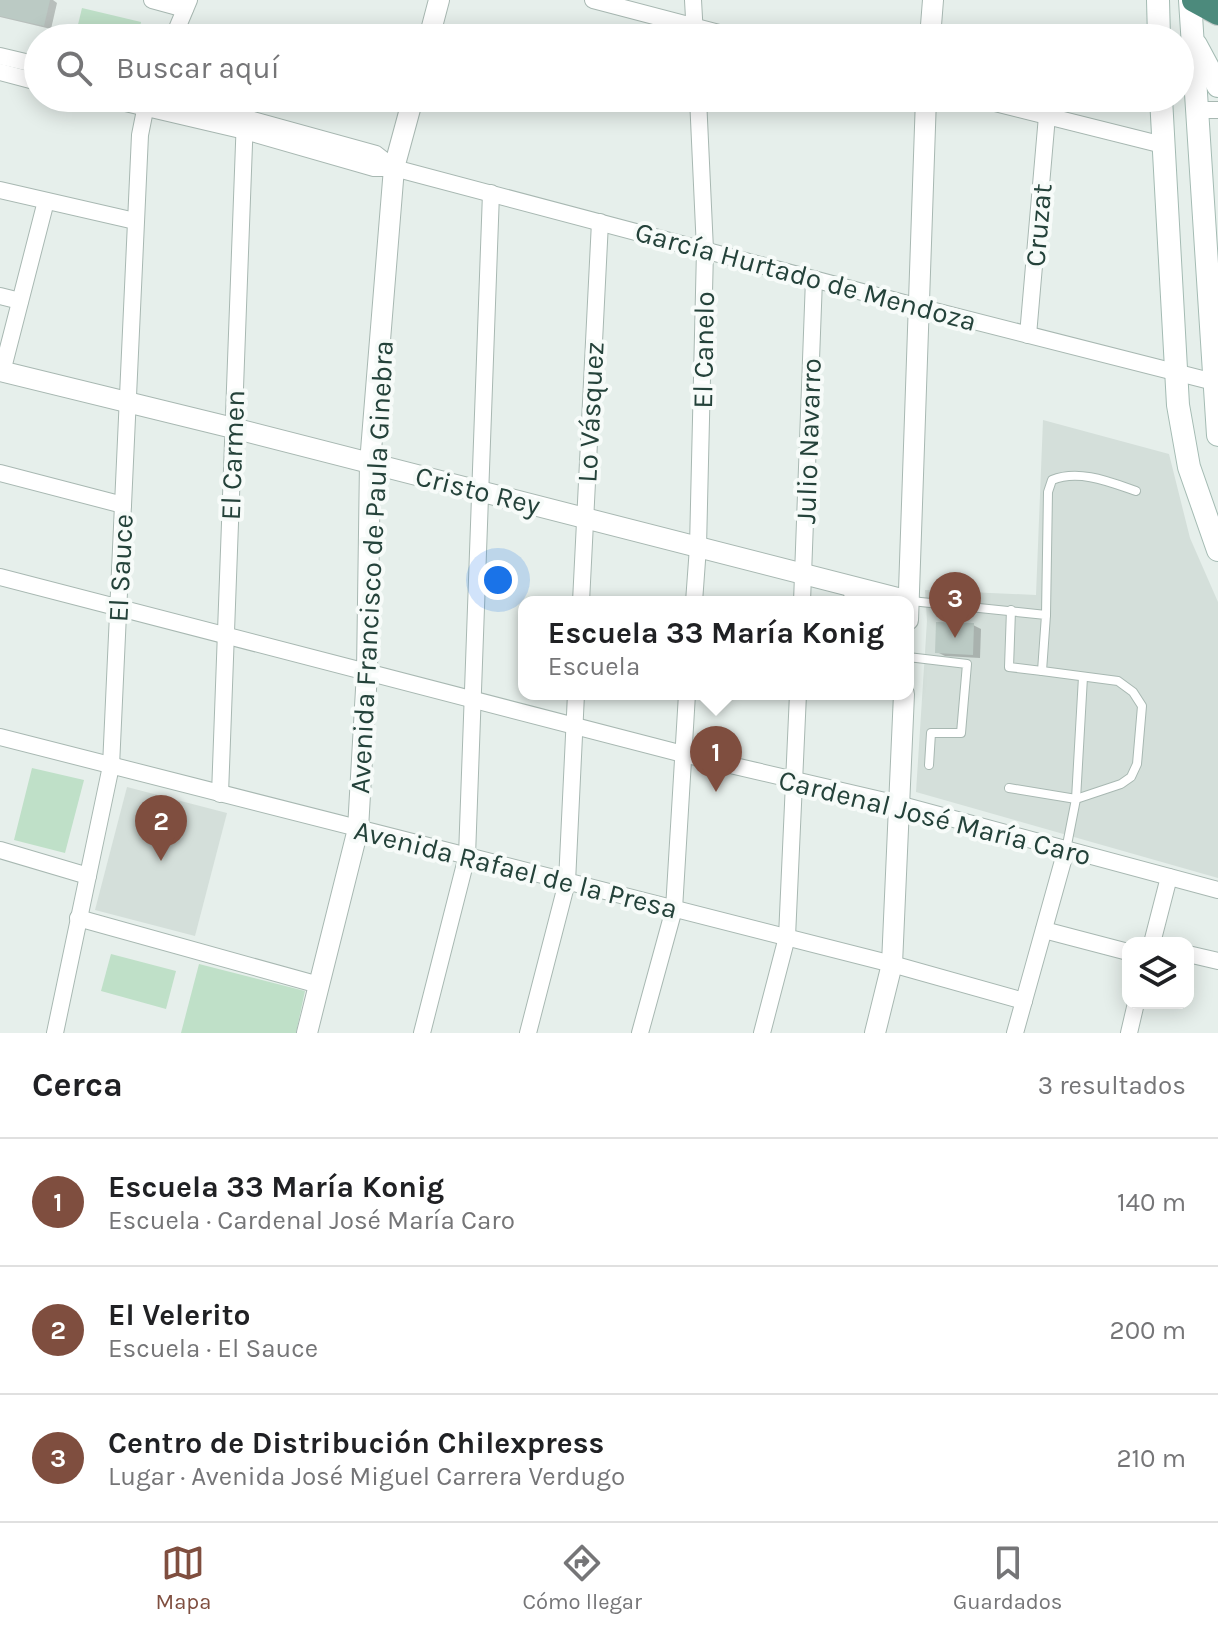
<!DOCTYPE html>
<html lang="es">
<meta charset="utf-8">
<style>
body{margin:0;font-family:Karla,sans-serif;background:#f2f2f2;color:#202124}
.controls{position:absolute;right:24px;bottom:24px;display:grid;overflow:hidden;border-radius:16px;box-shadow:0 4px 20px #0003}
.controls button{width:72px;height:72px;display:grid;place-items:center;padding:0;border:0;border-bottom:2px solid #e0e0e0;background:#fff;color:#202124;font:40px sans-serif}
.you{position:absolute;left:498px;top:580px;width:28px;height:28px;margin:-20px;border:6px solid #fff;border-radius:50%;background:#1a73e8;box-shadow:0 0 0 12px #1a73e833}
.badge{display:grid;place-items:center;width:52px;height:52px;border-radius:50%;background:#7f4e3f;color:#fff;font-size:26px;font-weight:700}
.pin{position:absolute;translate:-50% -66px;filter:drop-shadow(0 2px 4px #0008)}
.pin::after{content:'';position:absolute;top:42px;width:28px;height:24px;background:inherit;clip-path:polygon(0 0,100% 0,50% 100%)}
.popup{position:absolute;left:518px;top:596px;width:396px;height:104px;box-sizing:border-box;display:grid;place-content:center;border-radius:16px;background:#fff;filter:drop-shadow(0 2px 6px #0005);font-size:26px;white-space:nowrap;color:#757577}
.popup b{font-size:30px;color:#202124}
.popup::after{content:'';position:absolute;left:50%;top:100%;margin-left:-16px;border:16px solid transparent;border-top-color:#fff}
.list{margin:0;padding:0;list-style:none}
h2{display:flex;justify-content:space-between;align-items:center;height:104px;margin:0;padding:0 32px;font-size:34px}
h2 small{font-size:26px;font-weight:400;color:#757577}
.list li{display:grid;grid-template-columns:52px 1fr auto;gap:24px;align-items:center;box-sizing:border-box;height:128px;padding:0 32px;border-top:2px solid #e0e0e0}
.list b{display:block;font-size:30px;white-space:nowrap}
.list p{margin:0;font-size:26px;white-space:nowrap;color:#757577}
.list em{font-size:26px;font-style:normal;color:#757577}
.icon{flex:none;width:44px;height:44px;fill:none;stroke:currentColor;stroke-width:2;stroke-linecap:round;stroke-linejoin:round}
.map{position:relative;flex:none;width:1218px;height:1033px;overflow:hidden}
.search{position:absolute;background:#fff;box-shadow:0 4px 20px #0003;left:24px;right:24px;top:24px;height:88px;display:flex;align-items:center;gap:20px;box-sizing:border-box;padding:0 28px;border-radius:44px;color:#757577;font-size:30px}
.sheet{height:488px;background:#fff}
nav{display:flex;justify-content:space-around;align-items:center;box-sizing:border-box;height:112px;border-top:2px solid #e0e0e0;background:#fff;font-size:22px;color:#757577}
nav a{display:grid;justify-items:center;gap:4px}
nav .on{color:#7f4e3f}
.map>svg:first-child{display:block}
.built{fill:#d4dfda}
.park{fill:#bfe0c8}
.shadow{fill:#0003}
.building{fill:#bbcac4}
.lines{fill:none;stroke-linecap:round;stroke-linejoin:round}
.service-casing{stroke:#a8b8b2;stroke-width:10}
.minor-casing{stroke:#a8b8b2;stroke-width:18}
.tertiary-casing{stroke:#a8b8b2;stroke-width:22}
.secondary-casing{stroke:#a4bbb3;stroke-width:24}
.trunk-casing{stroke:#c2cac8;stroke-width:26}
.service{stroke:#fff;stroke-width:8}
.minor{stroke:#fff;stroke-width:16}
.tertiary{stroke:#fff;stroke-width:20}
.secondary{stroke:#fff;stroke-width:22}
.trunk{stroke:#4c8a7c;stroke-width:24}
.labels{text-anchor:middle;stroke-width:8;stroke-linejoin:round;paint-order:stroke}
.street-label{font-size:28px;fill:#24423a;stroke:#f7fbf9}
</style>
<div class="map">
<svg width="1218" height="1033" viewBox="0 0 1218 1033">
<rect width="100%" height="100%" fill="#e6efeb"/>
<!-- built -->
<g class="built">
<path d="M1043,420l126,34 21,84 28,64v276l-302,-86 11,-171 -2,-31 111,5z"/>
<path d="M127,787l100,26 -32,123 -100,-26z"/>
</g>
<!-- park -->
<g class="park">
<path d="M82,8l59,14 -3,16 -63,-1z"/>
<path d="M32,768l52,12 -19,73 -51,-13z"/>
<path d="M111,954l65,17 -10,38 -65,-18z"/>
<path d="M199,964l106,27 -9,42h-115z"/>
</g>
<!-- shadow -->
<g class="shadow">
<path d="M0,0h53l4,3 -6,26 -51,-12z"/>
<path d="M815,596l26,3 4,3h-31z"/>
<path d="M973,625l8,4 -1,29 -35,-2 -8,-4z"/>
</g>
<!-- building -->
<g class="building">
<path d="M0,0h50l-6,26 -44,-10z"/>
<path d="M936,622l38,1 -1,32 -38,-2z"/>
</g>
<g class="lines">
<!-- service casing -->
<g class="service-casing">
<g id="service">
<path d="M911,601l135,14 -4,56 76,10 15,11 9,14 -5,58 -6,13 -10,7 -45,15 -67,-11"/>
<path d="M848,602l1,-16"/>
<path d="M1011,610l-2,57 33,4"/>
<path d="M1046,615l2,-123 4,-12c27,-11 58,2 84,11"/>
<path d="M908,657l59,7 -6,69h-30l-2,32"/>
<path d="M1066,850l10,-51 7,-122"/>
</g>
</g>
<!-- minor casing -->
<g class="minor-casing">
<g id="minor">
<path d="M152,0l33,9"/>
<path d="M593,0l145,38"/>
<path d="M693,0l2,36"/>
<path d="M173,38l16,-38"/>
<path d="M0,56l38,9"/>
<path d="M0,72l38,10"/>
<path d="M104,98l141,33 129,37h20l525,139 299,76"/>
<path d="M173,98l203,56 18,14"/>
<path d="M975,98l188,47"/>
<path d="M1197,110h21"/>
<path d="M0,190l135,31"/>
<path d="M0,296l20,5"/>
<path d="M1028,335l19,-219"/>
<path d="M2,372l44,-171"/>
<path d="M0,473l123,32"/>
<path d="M0,577l683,177 215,50 320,86"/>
<path d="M581,602l19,-380"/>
<path d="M694,602l4,-55 7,-297 -7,-152"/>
<path d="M802,602l12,-323"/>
<path d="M0,737l892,227 132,37"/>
<path d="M220,794l25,-677"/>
<path d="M0,850l88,26"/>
<path d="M78,918l241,67"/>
<path d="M1044,930l84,22"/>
<path d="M1152,943l17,-66"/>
<path d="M1188,954l30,7"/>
<path d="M55,1033l56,-267 29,-631 7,-35"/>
<path d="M422,1033l45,-177 24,-663"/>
<path d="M528,1033l39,-151 9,-188"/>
<path d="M640,1033l34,-124 13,-215"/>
<path d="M762,1033l25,-96 11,-243"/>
<path d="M1015,1033l51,-183"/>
<path d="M1129,1033l7,-30"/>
</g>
</g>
<!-- tertiary casing -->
<g class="tertiary-casing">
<g id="tertiary">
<path d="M429,38l10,-38"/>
<path d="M930,38l3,-38"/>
<path d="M0,371l233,57 676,173"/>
<path d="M908,620l18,-522"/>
<path d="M307,1033l51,-204 9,-157 3,-209 24,-295 19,-70"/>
<path d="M875,1033l17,-69 12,-270"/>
</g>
</g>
<!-- secondary casing -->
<g class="secondary-casing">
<g id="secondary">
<path d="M1158,0l1,38"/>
<path d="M1190,0l28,435"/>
<path d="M1196,45l22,41"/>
<path d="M1161,98l17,307 11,62 29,83"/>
</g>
</g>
<!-- trunk casing -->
<g class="trunk-casing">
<path id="trunk" d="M1194,0l24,13"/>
</g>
<!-- service -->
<use href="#service" class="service"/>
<!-- minor -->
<use href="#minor" class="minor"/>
<!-- tertiary -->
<use href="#tertiary" class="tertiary"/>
<!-- secondary -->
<use href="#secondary" class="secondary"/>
<!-- trunk -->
<use href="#trunk" class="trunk"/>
</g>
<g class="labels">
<!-- street labels -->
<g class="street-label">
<text transform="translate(1038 225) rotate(-85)" y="10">Cruzat</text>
<text transform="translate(806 276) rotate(15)" y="10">García Hurtado de Mendoza</text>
<text transform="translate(703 350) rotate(-89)" y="10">El Canelo</text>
<text transform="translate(590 412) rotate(-87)" y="10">Lo Vásquez</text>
<text transform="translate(808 441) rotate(-88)" y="10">Julio Navarro</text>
<text transform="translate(232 455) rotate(-88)" y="10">El Carmen</text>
<text transform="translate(478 490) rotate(14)" y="10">Cristo Rey</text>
<text transform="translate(371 567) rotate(-87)" y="10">Avenida Francisco de Paula Ginebra</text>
<text transform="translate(120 568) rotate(-87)" y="10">El Sauce</text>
<text transform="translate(935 817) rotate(14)" y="10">Cardenal José María Caro</text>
<text transform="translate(516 869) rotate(14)" y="10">Avenida Rafael de la Presa</text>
</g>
</g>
</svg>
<div class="controls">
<button><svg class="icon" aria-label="layers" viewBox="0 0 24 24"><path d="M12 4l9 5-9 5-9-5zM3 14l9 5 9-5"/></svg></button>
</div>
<div class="you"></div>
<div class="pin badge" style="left:716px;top:792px">1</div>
<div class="popup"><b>Escuela 33 María Konig</b>Escuela</div>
<div class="pin badge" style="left:161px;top:861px">2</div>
<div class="pin badge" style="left:955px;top:638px">3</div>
<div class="search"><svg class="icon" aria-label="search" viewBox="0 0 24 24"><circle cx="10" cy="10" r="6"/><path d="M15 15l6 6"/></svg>Buscar aquí</div>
</div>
<section class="sheet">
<h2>Cerca<small>3 resultados</small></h2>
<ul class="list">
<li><span class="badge">1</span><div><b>Escuela 33 María Konig</b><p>Escuela · Cardenal José María Caro</p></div><em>140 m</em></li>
<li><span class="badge">2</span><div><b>El Velerito</b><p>Escuela · El Sauce</p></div><em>200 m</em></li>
<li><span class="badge">3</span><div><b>Centro de Distribución Chilexpress</b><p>Lugar · Avenida José Miguel Carrera Verdugo</p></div><em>210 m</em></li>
</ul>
</section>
<nav>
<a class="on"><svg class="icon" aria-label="map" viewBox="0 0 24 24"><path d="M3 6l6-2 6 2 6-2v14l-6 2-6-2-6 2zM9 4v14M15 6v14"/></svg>Mapa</a>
<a><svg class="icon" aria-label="directions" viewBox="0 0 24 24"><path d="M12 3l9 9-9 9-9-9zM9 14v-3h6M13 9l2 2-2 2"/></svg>Cómo llegar</a>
<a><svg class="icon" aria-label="saved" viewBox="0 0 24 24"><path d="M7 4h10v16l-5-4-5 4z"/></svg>Guardados</a>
</nav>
